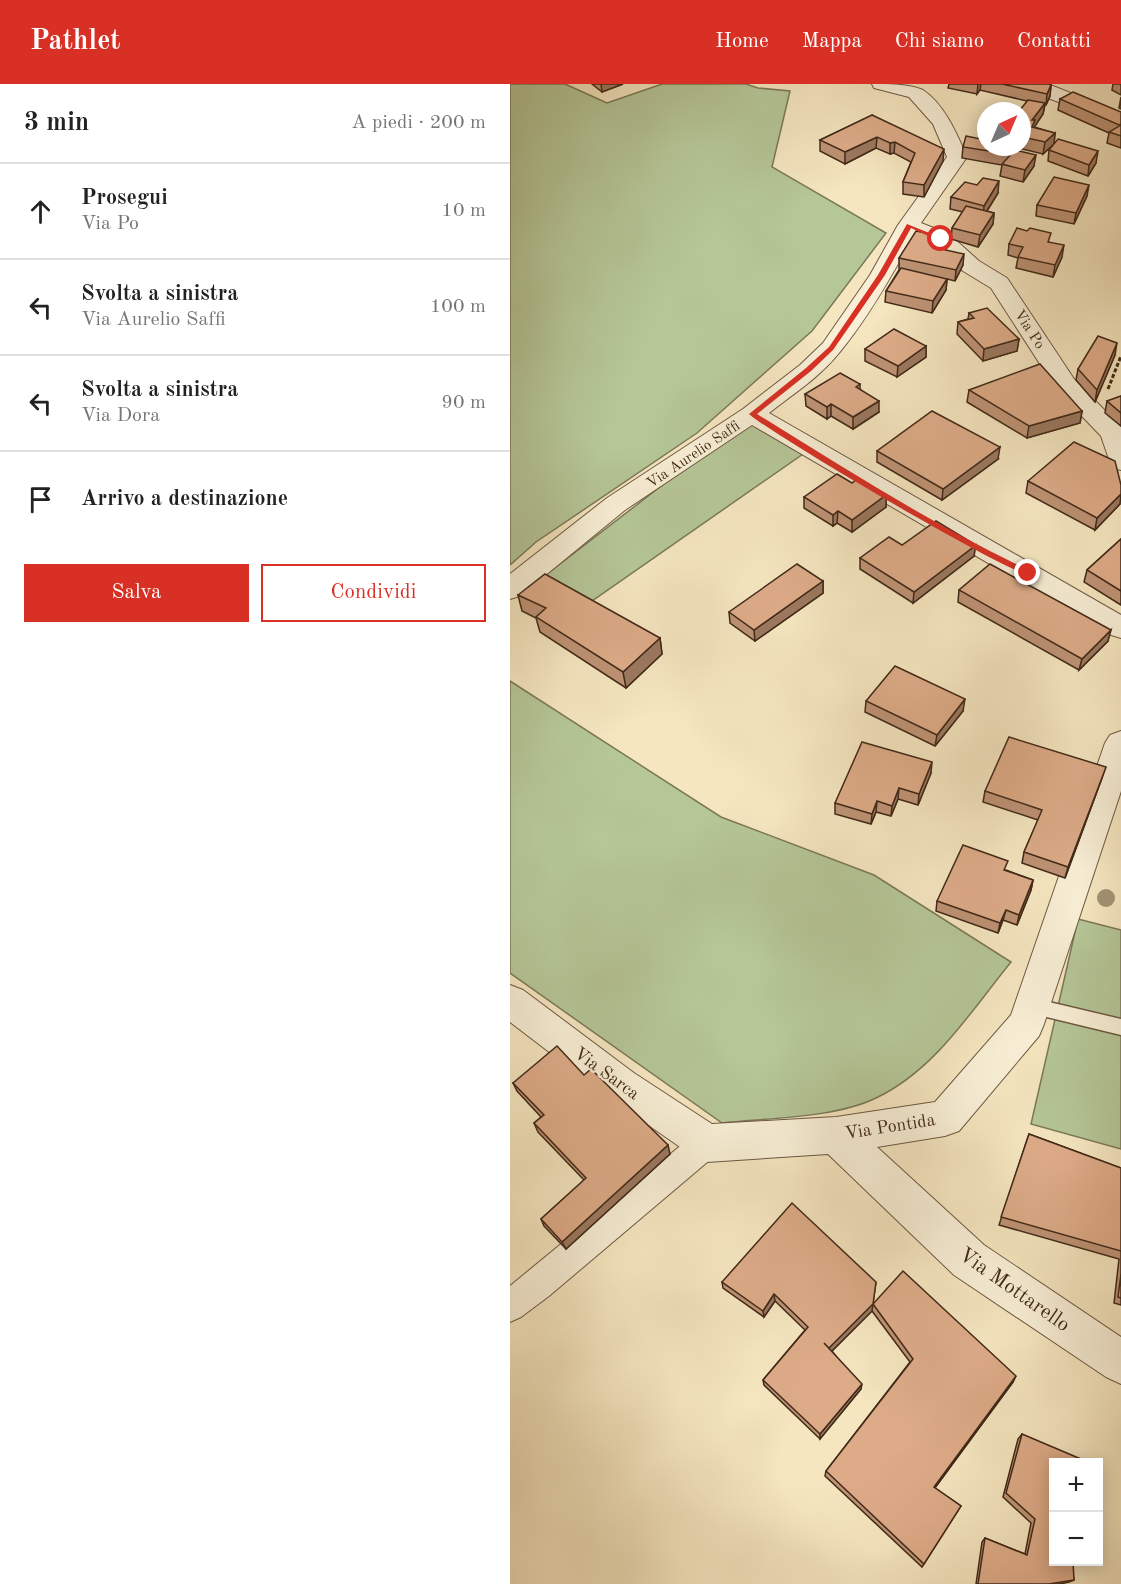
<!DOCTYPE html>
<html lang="it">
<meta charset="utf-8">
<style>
body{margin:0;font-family:"Old Standard TT",serif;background:#f6f6f6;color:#222}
.controls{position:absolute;right:18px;bottom:18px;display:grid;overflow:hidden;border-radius:0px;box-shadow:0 3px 15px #0003}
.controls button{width:54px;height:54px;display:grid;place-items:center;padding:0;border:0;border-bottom:2px solid #e0e0e0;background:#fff;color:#222;font:30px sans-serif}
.compass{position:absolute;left:467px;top:18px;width:54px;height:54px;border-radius:50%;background:#fff;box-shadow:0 3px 15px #0003;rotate:44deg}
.stop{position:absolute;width:18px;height:18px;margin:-14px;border:4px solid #d93025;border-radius:50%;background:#fff}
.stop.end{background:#d93025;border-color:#fff;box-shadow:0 2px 6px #0008}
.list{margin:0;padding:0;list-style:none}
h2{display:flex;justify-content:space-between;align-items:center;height:78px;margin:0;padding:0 24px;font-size:26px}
h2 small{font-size:20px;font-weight:400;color:#767676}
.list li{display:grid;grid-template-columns:39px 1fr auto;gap:18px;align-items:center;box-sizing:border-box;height:96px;padding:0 24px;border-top:2px solid #e0e0e0}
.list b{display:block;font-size:22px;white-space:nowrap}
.list p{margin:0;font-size:20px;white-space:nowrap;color:#767676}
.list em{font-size:20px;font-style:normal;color:#767676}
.actions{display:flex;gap:12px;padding:18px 24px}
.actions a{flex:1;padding:14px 0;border:2px solid #d93025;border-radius:0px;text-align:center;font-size:21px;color:#d93025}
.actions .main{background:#d93025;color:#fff}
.icon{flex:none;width:33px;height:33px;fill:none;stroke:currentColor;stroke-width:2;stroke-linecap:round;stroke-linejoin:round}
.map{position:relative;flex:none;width:611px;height:1500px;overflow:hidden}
header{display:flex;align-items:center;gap:36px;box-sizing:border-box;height:84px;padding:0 30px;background:#d93025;color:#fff}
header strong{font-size:28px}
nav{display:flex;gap:33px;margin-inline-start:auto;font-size:21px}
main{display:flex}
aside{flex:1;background:#fff}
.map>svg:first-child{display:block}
.green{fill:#b5c697;stroke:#7b7858;stroke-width:1.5}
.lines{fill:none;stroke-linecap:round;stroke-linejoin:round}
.service-casing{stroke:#6e5842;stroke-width:3}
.pedestrian-casing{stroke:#6e5842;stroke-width:2}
.minor-casing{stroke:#6e5842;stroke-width:2}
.path{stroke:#412918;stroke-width:3;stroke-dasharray:4 2;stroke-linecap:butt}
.service{fill:#f8efd6;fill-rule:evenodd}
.pedestrian{fill:#f8efd6;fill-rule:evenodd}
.minor{fill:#f8efd6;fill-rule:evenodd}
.tree{fill:#a29475}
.wall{fill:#be9375;stroke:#412918;stroke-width:1.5}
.shaded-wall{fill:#9b785f;stroke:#412918;stroke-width:1.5}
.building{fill:#ddab88;stroke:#412918;stroke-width:1.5}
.route{fill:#d93025}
.labels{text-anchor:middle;stroke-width:4.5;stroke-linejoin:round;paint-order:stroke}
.far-street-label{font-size:15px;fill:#412918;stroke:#f8efd6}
.street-label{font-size:18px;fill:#412918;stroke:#f8efd6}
.near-street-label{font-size:21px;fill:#412918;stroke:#f8efd6}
</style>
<header>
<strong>Pathlet</strong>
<nav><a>Home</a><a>Mappa</a><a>Chi siamo</a><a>Contatti</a></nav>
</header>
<main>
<aside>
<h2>3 min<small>A piedi · 200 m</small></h2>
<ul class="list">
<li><svg class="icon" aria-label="ahead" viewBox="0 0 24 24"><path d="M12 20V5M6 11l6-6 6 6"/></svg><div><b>Prosegui</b><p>Via Po</p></div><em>10 m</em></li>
<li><svg class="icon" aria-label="left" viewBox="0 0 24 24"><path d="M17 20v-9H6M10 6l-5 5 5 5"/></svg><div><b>Svolta a sinistra</b><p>Via Aurelio Saffi</p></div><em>100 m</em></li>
<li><svg class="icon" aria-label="left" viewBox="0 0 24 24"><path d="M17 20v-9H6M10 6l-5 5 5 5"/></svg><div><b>Svolta a sinistra</b><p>Via Dora</p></div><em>90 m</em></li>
<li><svg class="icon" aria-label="arrive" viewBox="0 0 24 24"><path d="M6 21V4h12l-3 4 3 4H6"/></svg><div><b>Arrivo a destinazione</b></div></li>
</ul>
<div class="actions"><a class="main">Salva</a><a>Condividi</a></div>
</aside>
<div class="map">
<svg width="611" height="1500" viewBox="0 0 611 1500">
<rect width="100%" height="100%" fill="#f5e6c0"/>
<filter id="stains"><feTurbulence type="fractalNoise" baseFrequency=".00333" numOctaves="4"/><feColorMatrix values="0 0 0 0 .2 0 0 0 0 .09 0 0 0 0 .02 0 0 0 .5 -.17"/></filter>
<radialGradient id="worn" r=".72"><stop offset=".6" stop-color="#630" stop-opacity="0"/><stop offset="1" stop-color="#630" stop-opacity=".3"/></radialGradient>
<!-- green -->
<g class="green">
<path d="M0,0h55l42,19 55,-19h84l12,4 32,3 -18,76 114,66 -74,98 -115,102 -161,109 -26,23z"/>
<path d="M242,337l51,33 -214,149 -46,-26 126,-97z"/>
<path d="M0,597l211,136 153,58 137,87c-40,49 -76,108 -135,136 -41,20 -108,20 -154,25l-212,-150z"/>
<path d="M568,835l43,11v219l-90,-25z"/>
</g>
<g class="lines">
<!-- service casing -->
<g class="service-casing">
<path id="service" d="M522,914l89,21v16l-95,-23 -3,-6 3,-6z"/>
</g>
<!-- pedestrian casing -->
<g class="pedestrian-casing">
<path id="pedestrian" d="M197,1045l11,4 4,10 -4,10 -169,143 -28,21 -11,5v-36l186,-153z"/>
</g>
<!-- minor casing -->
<g class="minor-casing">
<g id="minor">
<path d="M362,0c15,0 38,0 51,6 22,15 34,44 44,67l-46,66 28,11 30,27 28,17 67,101 47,48v43l-9,-2 -11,-32 -45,-47 -65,-101 -28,-17 -30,-27 -19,-9c-21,39 -46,83 -75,118 -19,24 -46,41 -70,60l352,202v23l-10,-3 -359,-210 -127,85 -105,86 -10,3v-25l97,-76 136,-89 57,-44 23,-22 47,-68 28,-50 49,-68 -14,-33 -24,-27 -35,-9z"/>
<path d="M510,0h28l73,29v13l-99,-38z"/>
<path d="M611,647v60l-77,233 -5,12 -80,95 -14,5 -68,11 107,98 137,92v47l-15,-7 -152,-102 -126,-121 -121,8 -14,-6 -85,-59 -98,-75v-37l13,5 111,83 78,51 124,-7 99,-15 76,-87 94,-272 5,-8z"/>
</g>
</g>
<!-- path -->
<path class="path" d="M598,305l13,-33"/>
<!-- service -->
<use href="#service" class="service"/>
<!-- pedestrian -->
<use href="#pedestrian" class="pedestrian"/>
<!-- minor -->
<use href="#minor" class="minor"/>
</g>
<!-- trees -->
<circle class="tree" cx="596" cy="814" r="9"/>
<!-- wall -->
<g class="wall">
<path d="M82,0h31l-21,8z"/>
<path d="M439,0h100l2,1 -1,11 -4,9h-1l-2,9 -9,13 21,6 -1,11 -11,10 -29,-7h8v-36l5,-10 -47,-11 -3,4 -29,-6z"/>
<path d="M603,0h8v11l-9,-5z"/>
<path d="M611,13v12l-2,-1z"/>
<path d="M550,15l61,13v36l-14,-5 2,-10 -51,-23z"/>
<path d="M362,31l71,46 -19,36 -21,-3v-12l8,-20 -17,-9 -4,1 -14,-6 -31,16 -25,-13v-11z"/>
<path d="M453,63h49l-1,7 23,12 -11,16 -23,-6 2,-11 -40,-7z"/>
<path d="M539,66l47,13 -8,13 -40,-15z"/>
<path d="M488,109l-11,18 7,2 -1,11 -15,23 -27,-8 1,-11 11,-16 -13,-3 1,-12z"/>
<path d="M577,112l-13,28 -38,-8 1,-11z"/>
<path d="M539,158l13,15 -9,20 -37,-9 2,-10 -10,-3 1,-11z"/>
<path d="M436,166l17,15 -8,16 -8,-2 -1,11 -14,23 -47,-11 1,-11 13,-21v-12z"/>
<path d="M459,229l50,26 -2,12 -34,10 -26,-27 1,-12 10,-3z"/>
<path d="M416,262v11l-29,20 -32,-16v-12z"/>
<path d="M605,271l-20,47 -19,-22 2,-11z"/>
<path d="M350,300v5l19,23 -26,17 -22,-13 -4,3 -21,-13 -1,-12z"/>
<path d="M459,306l113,21 -2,12 -53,15 -60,-36z"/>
<path d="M611,312v30l-16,-13 2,-12z"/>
<path d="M367,367l121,8 -56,41 -65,-38z"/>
<path d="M518,397l92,23 -25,26 -69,-37z"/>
<path d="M342,399l34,12v12l-34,25 -15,-9 -4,3 -29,-18v-11z"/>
<path d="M611,455v66l-37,-23 3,-12z"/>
<path d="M392,461l72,11 -61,47 -53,-34v-11z"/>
<path d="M313,497v12l-68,48 -25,-18 -1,-11z"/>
<path d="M449,506l149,51 -29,29 -121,-68z"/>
<path d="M8,511l142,43 2,16 -36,34 -86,-56 -4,-14 -14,-7z"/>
<path d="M356,617l97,10 -28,35 -70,-34z"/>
<path d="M421,689l-13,32 -20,-6 -7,17 -15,-4 -5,12 -36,-10v-11z"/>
<path d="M592,694l-37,100 -43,-15 2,-11 14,-32 -55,-18 2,-11z"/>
<path d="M496,786l27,10 -2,10 -14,35 -14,-5 -5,13 -62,-22 1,-10z"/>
<path d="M74,991l86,79 -104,95 -22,-23 -3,-7 43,-39 -46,-48 -4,-9 7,-6 -24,-26 -4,-8z"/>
<path d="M519,1050l92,34v137l-7,-2 5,-44 -120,-34z"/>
<path d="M212,1198l151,22 140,78 -78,106 26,18 -39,61 -97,-91 1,-5 84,-109 -38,-51 -40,40 29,38 -41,50 -56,-54 -1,-5 42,-50 -30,-29 -11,16 -41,-29z"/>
<path d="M512,1350l31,28 21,118 -5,2 -9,2h-84l6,-42 3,-4 40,16 6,-31 -28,-26 15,-58z"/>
</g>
<!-- shaded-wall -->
<g class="shaded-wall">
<path d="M91,0h22l-21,8z"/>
<path d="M468,0h3l-1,6 -3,4z"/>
<path d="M541,1l-1,11 -4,9 1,-11z"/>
<path d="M535,19l-2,11 -8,12 -1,6 -3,6 1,-18z"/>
<path d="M545,49l-1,11 -11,10 2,-12z"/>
<path d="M367,53l-1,11 -31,16v-12z"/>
<path d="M385,58l-1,11 -4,1v-11z"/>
<path d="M434,65l-1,12 -19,36v-12z"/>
<path d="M588,67l-2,12 -8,13 1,-11z"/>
<path d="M526,71l-2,11 -11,16 2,-12z"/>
<path d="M489,97l-1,12 -15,24 1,-11z"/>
<path d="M579,101l-2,11 -13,28 2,-11z"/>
<path d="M484,129l-1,11 -15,23 2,-12z"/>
<path d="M437,153l-1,12 -6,11 1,-11z"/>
<path d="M554,161l-2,12 -9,20 2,-12z"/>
<path d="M454,170l-1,11 -8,16 1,-11z"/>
<path d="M437,195l-1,11 -14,23 1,-12z"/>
<path d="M509,255l-2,12 -34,10 1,-12z"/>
<path d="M607,259l-2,12 -20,47 2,-12z"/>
<path d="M416,262v11l-29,20 1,-11z"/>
<path d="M369,317v11l-26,17v-12z"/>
<path d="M321,320v12l-4,3v-12z"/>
<path d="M572,327l-2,12 -53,15 2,-12z"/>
<path d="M490,363l-2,12 -56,41 1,-11z"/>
<path d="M611,410l-1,10 -25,26 2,-12z"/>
<path d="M376,411v12l-34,25v-12z"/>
<path d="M328,427l-1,12 -4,3v-11z"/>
<path d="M466,461l-2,11 -61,47 1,-11z"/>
<path d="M313,497v12l-68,48 -1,-11z"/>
<path d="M601,546l-3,11 -29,29 3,-11z"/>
<path d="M150,554l2,16 -36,34 -3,-16z"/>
<path d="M455,615l-2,12 -28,35 2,-11z"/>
<path d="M422,678l-1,11 -13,32 1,-11z"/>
<path d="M596,683l-4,11 -37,100 3,-11z"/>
<path d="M389,704l-1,11 -7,17 1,-10z"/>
<path d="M367,717l-1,11 -5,12 1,-10z"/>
<path d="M523,796l-2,10 -14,35 2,-10z"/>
<path d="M496,826l-3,10 -5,13 2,-10z"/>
<path d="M158,1061l2,9 -104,95 -4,-7z"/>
<path d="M366,1198l-4,29 -43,43v-6z"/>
<path d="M264,1210l1,7 -11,16 -1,-6z"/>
<path d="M506,1292l-3,6 -81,109 2,-4z"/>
<path d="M352,1300l-1,5 -41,50v-5z"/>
</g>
<!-- building -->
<g class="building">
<path d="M492,0h47l2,1 -4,9z"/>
<path d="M563,8l48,20v12l-2,1 -59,-26z"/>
<path d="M518,16l17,3 -13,17h3l-3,7 23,6 -10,9 -23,-5v-19l6,1 -6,-2v-6h-3z"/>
<path d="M362,31l72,34 -20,36 -21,-3 12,-29 -20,-11 -5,1 -13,-6 -32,15 -25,-12z"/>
<path d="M611,41v11l-12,-4z"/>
<path d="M456,52l20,4v7h25l-3,7 -45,-7z"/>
<path d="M548,55l40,12 -9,14 -40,-15z"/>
<path d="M505,66l21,5 -11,15 -23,-6z"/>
<path d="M544,93l35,8 -13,28 -39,-8z"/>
<path d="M473,94l16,3 -15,25 -33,-9 14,-15 12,3z"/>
<path d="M456,122l28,7 -14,22 -28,-7z"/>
<path d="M507,144l10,3 3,-3 21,5 -3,9 16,3 -9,20 -37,-8 5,-10 -14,-3z"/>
<path d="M406,147l31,6 -6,12 23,5 -8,16 -57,-12z"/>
<path d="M391,184l46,11 -14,22 -47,-10z"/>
<path d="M477,224l32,31 -35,10 -26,-27 16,-4 -5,-5z"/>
<path d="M384,245l32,17 -28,20 -33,-17z"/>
<path d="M588,252l19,7 -20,47 -19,-21z"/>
<path d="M530,280l42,47 -53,15 -60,-36z"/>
<path d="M330,289l20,11 -4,3 23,14 -26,16 -22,-13 -4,3 -22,-13z"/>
<path d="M611,312v17l-14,-12z"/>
<path d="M422,327l68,36 -57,42 -66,-38z"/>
<path d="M564,358l41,19 6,24v9l-24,24 -69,-37z"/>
<path d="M327,390l15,9 6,-5 28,17 -34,25 -14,-9 -5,4 -29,-18z"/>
<path d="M426,437l40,24 -62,47 -54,-34 29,-21 13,8z"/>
<path d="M611,455v52l-34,-21z"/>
<path d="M287,480l26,17 -69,49 -25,-18z"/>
<path d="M480,480l121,66 -29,29 -123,-69z"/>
<path d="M35,490l115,64 -37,34 -87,-55 10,-9 -28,-13z"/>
<path d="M385,582l70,33 -28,36 -71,-34z"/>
<path d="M499,653l97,30 -38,100 -44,-15 18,-42 -57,-19z"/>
<path d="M352,658l70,20 -13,32 -20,-6 -7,18 -15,-5 -5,13 -37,-11z"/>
<path d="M453,761l45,16 -4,9 29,10 -14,35 -13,-5 -6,13 -63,-22z"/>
<path d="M47,962l27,29 7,-6 77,76 -106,97 -21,-23 45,-41 -52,-55 10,-8 -31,-32z"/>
<path d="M519,1050l92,34v83l-120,-34z"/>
<path d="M282,1119l84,79 -3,22 30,-33 113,105 -82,111 27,19 -37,58 -98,-93 87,-112 -40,-55 -44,44 -5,-5 38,41 -42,50 -57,-54 45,-53 -34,-33 -11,17 -41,-29z"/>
<path d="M611,1190v24l-3,-1z"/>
<path d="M512,1350l66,28h-35v100h20l1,18 -25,4h-71l7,-46 42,17 8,-36 -29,-26z"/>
</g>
<!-- route -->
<path class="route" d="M397,140l37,15 -5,2 -28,-13 -26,47 -52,75 -22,21 -54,43c89,55 179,113 274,157v4c-18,2 -260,-141 -282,-161l57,-46 23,-21 49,-72z"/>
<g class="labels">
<!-- far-street labels -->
<g class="far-street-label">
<text transform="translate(520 245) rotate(57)" y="5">Via Po</text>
<text transform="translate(183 370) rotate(-34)" y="5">Via Aurelio Saffi</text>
</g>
<!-- street labels -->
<g class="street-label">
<text transform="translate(97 989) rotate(36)" y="6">Via Sarca</text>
<text transform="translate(380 1042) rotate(-9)" y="6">Via Pontida</text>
</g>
<!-- near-street labels -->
<g class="near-street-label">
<text transform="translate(505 1205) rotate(35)" y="7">Via Mottarello</text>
</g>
</g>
<rect width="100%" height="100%" filter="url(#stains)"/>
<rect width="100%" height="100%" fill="url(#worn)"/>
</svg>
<div class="controls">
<button>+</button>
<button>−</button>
</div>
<svg class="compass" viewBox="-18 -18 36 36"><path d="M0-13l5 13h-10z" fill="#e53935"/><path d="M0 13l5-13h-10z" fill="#767676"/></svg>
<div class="stop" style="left:431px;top:155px"></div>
<div class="stop end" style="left:518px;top:489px"></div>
</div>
</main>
